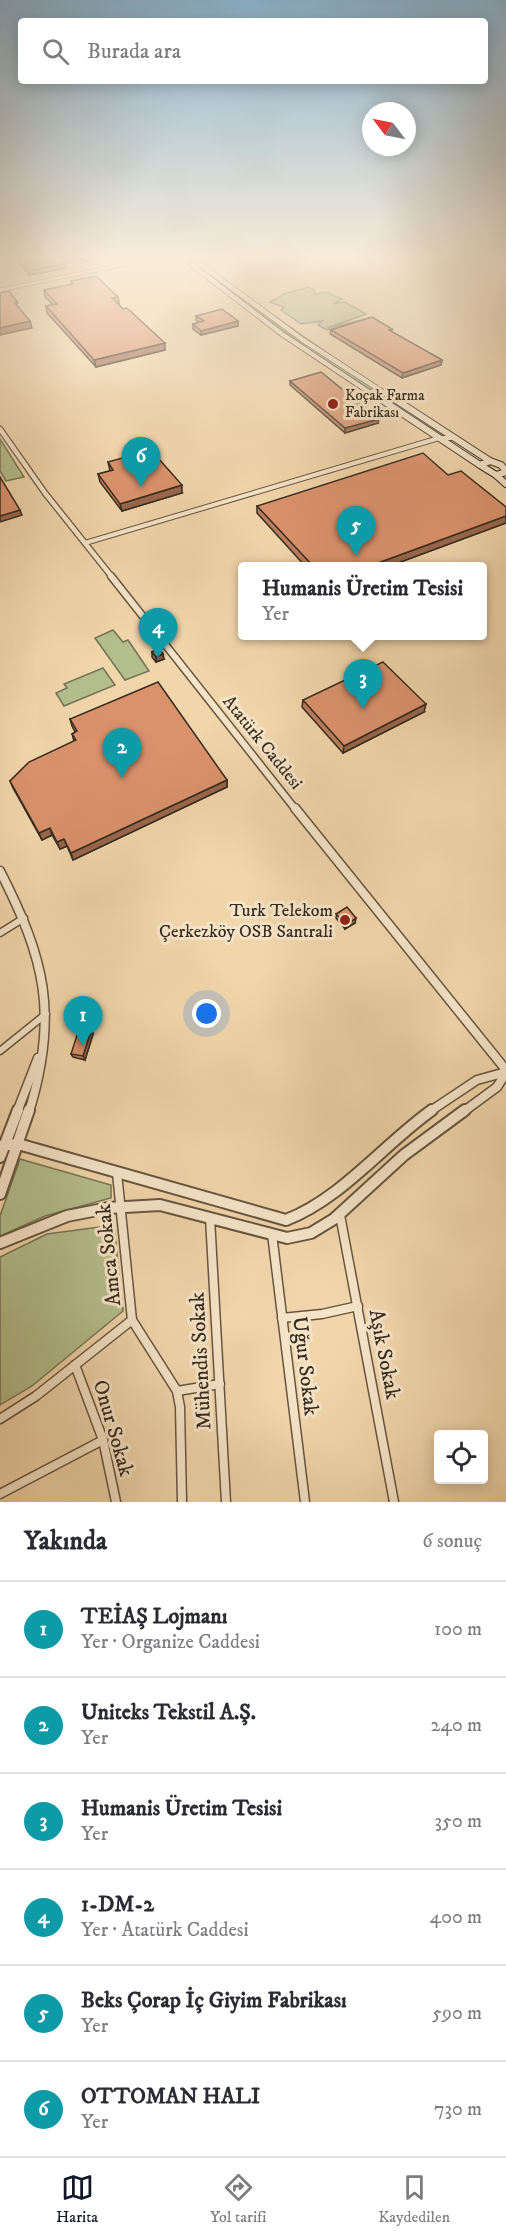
<!DOCTYPE html>
<html lang="tr">
<meta charset="utf-8">
<style>
body{margin:0;font-family:"IM FELL DW Pica",serif;background:#f7f7f7;color:#2b2b33}
.controls{position:absolute;right:18px;bottom:18px;display:grid;overflow:hidden;border-radius:6px;box-shadow:0 3px 15px #0003}
.controls button{width:54px;height:54px;display:grid;place-items:center;padding:0;border:0;border-bottom:2px solid #e1e1e2;background:#fff;color:#2b2b33;font:30px sans-serif}
.compass{position:absolute;left:362px;top:102px;width:54px;height:54px;border-radius:50%;background:#fff;box-shadow:0 3px 15px #0003;rotate:302deg}
.you{position:absolute;left:207px;top:1014px;width:21px;height:21px;margin:-15px;border:4px solid #fff;border-radius:50%;background:#1a73e8;box-shadow:0 0 0 9px #1a73e833}
.badge{display:grid;place-items:center;width:39px;height:39px;border-radius:50%;background:#111827;color:#fff;font-size:20px;font-weight:700}
.pin{position:absolute;translate:-50% -50px;filter:drop-shadow(0 2px 3px #0008)}
.pin::after{content:'';position:absolute;top:32px;width:21px;height:18px;background:inherit;clip-path:polygon(0 0,100% 0,50% 100%)}
.popup{position:absolute;left:238px;top:562px;width:249px;height:78px;box-sizing:border-box;display:grid;place-content:center;border-radius:6px;background:#fff;filter:drop-shadow(0 2px 4px #0005);font-size:20px;white-space:nowrap;color:#7c7c81}
.popup b{font-size:22px;color:#2b2b33}
.popup::after{content:'';position:absolute;left:50%;top:100%;margin-left:-12px;border:12px solid transparent;border-top-color:#fff}
.list{margin:0;padding:0;list-style:none}
h2{display:flex;justify-content:space-between;align-items:center;height:78px;margin:0;padding:0 24px;font-size:26px}
h2 small{font-size:20px;font-weight:400;color:#7c7c81}
.list li{display:grid;grid-template-columns:39px 1fr auto;gap:18px;align-items:center;box-sizing:border-box;height:96px;padding:0 24px;border-top:2px solid #e1e1e2}
.list b{display:block;font-size:22px;white-space:nowrap}
.list p{margin:0;font-size:20px;white-space:nowrap;color:#7c7c81}
.list em{font-size:20px;font-style:normal;color:#7c7c81}
.icon{flex:none;width:33px;height:33px;fill:none;stroke:currentColor;stroke-width:2;stroke-linecap:round;stroke-linejoin:round}
.map{position:relative;flex:none;width:506px;height:1502px;overflow:hidden}
.search{position:absolute;background:#fff;box-shadow:0 3px 15px #0003;left:18px;right:18px;top:18px;height:66px;display:flex;align-items:center;gap:15px;box-sizing:border-box;padding:0 21px;border-radius:6px;color:#7c7c81;font-size:22px}
.sheet{height:654px;background:#fff}
nav{display:flex;justify-content:space-around;align-items:center;box-sizing:border-box;height:84px;border-top:2px solid #e1e1e2;background:#fff;font-size:16px;color:#7c7c81}
nav a{display:grid;justify-items:center;gap:3px}
nav .on{color:#111827}
.map>svg:first-child{display:block}
.green{fill:#b4be8d;stroke:#757456;stroke-width:1.5}
.lines{fill:none;stroke-linecap:round;stroke-linejoin:round}
.minor-far3-casing{stroke:#655641;stroke-width:4.5}
.minor-far2-casing{stroke:#655641;stroke-width:6}
.minor-far1-casing{stroke:#655641;stroke-width:9}
.minor-casing{stroke:#655641;stroke-width:11}
.tertiary-far3-casing{stroke:#655641;stroke-width:7}
.tertiary-far2-casing{stroke:#655641;stroke-width:9}
.tertiary-far1-casing{stroke:#655641;stroke-width:11}
.tertiary-casing{stroke:#655641;stroke-width:14}
.secondary-far1-casing{stroke:#362b1e;stroke-width:6}
.secondary-casing{stroke:#362b1e;stroke-width:8}
.minor-far3{stroke:#f6e4c8;stroke-width:3}
.minor-far2{stroke:#f6e4c8;stroke-width:4}
.minor-far1{stroke:#f6e4c8;stroke-width:6}
.minor{stroke:#f6e4c8;stroke-width:8}
.tertiary-far3{stroke:#f6e4c8;stroke-width:4.5}
.tertiary-far2{stroke:#f6e4c8;stroke-width:6}
.tertiary-far1{stroke:#f6e4c8;stroke-width:8}
.tertiary{stroke:#f6e4c8;stroke-width:10}
.secondary-far1{stroke:#f6e4c8;stroke-width:4.5}
.secondary{stroke:#f6e4c8;stroke-width:6}
.wall{fill:#bb7e5e;stroke:#362b1e;stroke-width:1.5}
.shaded-wall{fill:#99664c;stroke:#362b1e;stroke-width:1.5}
.building{fill:#da926d;stroke:#362b1e;stroke-width:1.5}
.poi-dot{fill:#8f2418;stroke:#f6e4c8;stroke-width:2}
.labels{text-anchor:middle;stroke-width:6;stroke-linejoin:round;paint-order:stroke}
.far-poi-label{font-size:15px;fill:#362b1e;stroke:#f6e4c8;text-anchor:start}
.street-label{font-size:18px;fill:#362b1e;stroke:#f6e4c8}
.poi-label{font-size:18px;fill:#362b1e;stroke:#f6e4c8;text-anchor:end}
.near-street-label{font-size:21px;fill:#362b1e;stroke:#f6e4c8}
</style>
<div class="map">
<svg width="506" height="1502" viewBox="0 0 506 1502">
<rect width="100%" height="100%" fill="#f1d5ab"/>
<filter id="stains"><feTurbulence type="fractalNoise" baseFrequency=".00333" numOctaves="4"/><feColorMatrix values="0 0 0 0 .2 0 0 0 0 .09 0 0 0 0 .02 0 0 0 .5 -.17"/></filter>
<radialGradient id="worn" r=".72"><stop offset=".6" stop-color="#630" stop-opacity="0"/><stop offset="1" stop-color="#630" stop-opacity=".3"/></radialGradient>
<!-- green -->
<g class="green">
<path d="M185,258h6l255,178h-7l-130,-86z"/>
<path d="M308,287l6,3 1,4 11,-2 16,7 -9,5 12,-2 21,12 -39,14 43,-10 -43,12 -9,-5 4,-4 -21,3 -20,-14 3,-3 -14,-5 14,-8z"/>
<path d="M0,439l24,38 -18,4 -6,-10z"/>
<path d="M113,630l10,12 5,-2 21,31 -24,9 -30,-42z"/>
<path d="M103,668l12,17 -51,21 -8,-13 11,-5 -3,-4z"/>
<path d="M20,1159l91,26v13l-66,18 -45,20v-20z"/>
<path d="M114,1225l9,86 -91,75 -32,19v-148l47,-23z"/>
</g>
<g class="lines">
<!-- minor-far3 casing -->
<g class="minor-far3-casing">
<path id="minor-far3" d="M0,290l154,-32"/>
</g>
<!-- minor-far2 casing -->
<g class="minor-far2-casing">
<path id="minor-far2" d="M85,543l354,-105h13"/>
</g>
<!-- minor-far1 casing -->
<g class="minor-far1-casing">
<g id="minor-far1">
<path d="M0,933l24,-15"/>
<path d="M0,1051l46,-37"/>
</g>
</g>
<!-- minor casing -->
<g class="minor-casing">
<g id="minor">
<path d="M117,1173l15,147 45,71 3,16 2,95"/>
<path d="M340,1215l54,287"/>
<path d="M210,1218l16,284"/>
<path d="M272,1234l33,268"/>
<path d="M282,1318l40,-4 36,-8"/>
<path d="M75,1365l28,75 13,62"/>
<path d="M177,1391l43,-7"/>
<path d="M0,1419l36,-23 96,-76"/>
<path d="M0,1494l103,-54"/>
</g>
</g>
<!-- tertiary-far3 casing -->
<g class="tertiary-far3-casing">
<path id="tertiary-far3" d="M0,429l45,64 67,84"/>
</g>
<!-- tertiary-far2 casing -->
<g class="tertiary-far2-casing">
<path id="tertiary-far2" d="M111,576l185,234"/>
</g>
<!-- tertiary-far1 casing -->
<g class="tertiary-far1-casing">
<g id="tertiary-far1">
<path d="M295,808l211,262"/>
<path d="M0,871c45,88 59,144 29,241"/>
<path d="M17,1112l21,-54"/>
<path d="M429,1112l48,-32 29,-8"/>
<path d="M463,1112l34,-25 9,-14"/>
</g>
</g>
<!-- tertiary casing -->
<g class="tertiary-casing">
<g id="tertiary">
<path d="M0,1146l18,-2 268,76c55,-21 97,-75 146,-110"/>
<path d="M0,1157l18,-47"/>
<path d="M0,1194l29,-84"/>
<path d="M0,1243l67,-27 41,-8 52,-3 127,33 24,-5 23,-14 70,-64 61,-45"/>
</g>
</g>
<!-- secondary-far1 casing -->
<g class="secondary-far1-casing">
<g id="secondary-far1">
<path d="M183,258l99,76 96,64"/>
<path d="M193,259l110,81 89,58"/>
</g>
</g>
<!-- secondary casing -->
<g class="secondary-casing">
<g id="secondary">
<path d="M376,396l104,69"/>
<path d="M390,396l100,65"/>
<path d="M506,471l-5,-6 -11,-4 -10,4 16,10 10,-3"/>
<path d="M496,475l10,9"/>
</g>
</g>
<!-- minor-far3 -->
<use href="#minor-far3" class="minor-far3"/>
<!-- minor-far2 -->
<use href="#minor-far2" class="minor-far2"/>
<!-- minor-far1 -->
<use href="#minor-far1" class="minor-far1"/>
<!-- minor -->
<use href="#minor" class="minor"/>
<!-- tertiary-far3 -->
<use href="#tertiary-far3" class="tertiary-far3"/>
<!-- tertiary-far2 -->
<use href="#tertiary-far2" class="tertiary-far2"/>
<!-- tertiary-far1 -->
<use href="#tertiary-far1" class="tertiary-far1"/>
<!-- tertiary -->
<use href="#tertiary" class="tertiary"/>
<!-- secondary-far1 -->
<use href="#secondary-far1" class="secondary-far1"/>
<!-- secondary -->
<use href="#secondary" class="secondary"/>
</g>
<!-- wall -->
<g class="wall">
<path d="M16,258l50,10 -36,7 -13,-13z"/>
<path d="M76,258h16l-5,1 1,3z"/>
<path d="M71,281l47,16 1,6 -1,1 47,46 -69,17 -49,-54 -1,-7 7,-1 -8,-8 -1,-7 27,-5z"/>
<path d="M196,316l42,5v5l-37,9 -8,-6v-5l6,-1 -3,-3z"/>
<path d="M392,329v3l50,28 -1,5 -39,13 -72,-44 1,-4z"/>
<path d="M290,381l88,42 -33,10 -55,-48z"/>
<path d="M108,462l74,31 -60,18 -22,-29 -2,-8 12,-3z"/>
<path d="M257,506l249,17 -119,44h-81l-49,-54z"/>
<path d="M152,652l12,7 -8,3 -4,-5z"/>
<path d="M303,700l121,12 -81,41 -41,-46z"/>
<path d="M70,719l157,61v7l-154,73 -6,-14 -7,3 -8,-14 -10,5 -29,-52 -3,-7 64,-40 -2,-7 3,-2 -3,-6z"/>
<path d="M336,914l19,9 -10,6 -9,-11z"/>
<path d="M93,1034l-8,26 -12,-3 -2,-3z"/>
</g>
<!-- shaded-wall -->
<g class="shaded-wall">
<path d="M65,263l1,5 -36,7 -1,-4z"/>
<path d="M118,297l1,6 -6,2 -1,-7z"/>
<path d="M30,321l2,7 -32,7v-7z"/>
<path d="M238,321v5l-37,9v-4z"/>
<path d="M165,343v7l-69,17 -2,-7z"/>
<path d="M442,360l-1,5 -39,13 1,-5z"/>
<path d="M379,419l-1,4 -33,10v-5z"/>
<path d="M182,485v8l-60,18 -2,-7z"/>
<path d="M20,510l2,5 -22,7v-6z"/>
<path d="M506,516v7l-119,44h-20z"/>
<path d="M163,654l1,5 -8,3v-5z"/>
<path d="M426,704l-2,8 -81,41 1,-7z"/>
<path d="M227,780v7l-154,73 -2,-7z"/>
<path d="M50,828l2,7 -10,5 -3,-7z"/>
<path d="M64,839l3,7 -7,3 -3,-7z"/>
<path d="M356,918l-1,5 -10,6 1,-4z"/>
<path d="M91,1031l2,3 -8,26 -2,-4z"/>
</g>
<!-- building -->
<g class="building">
<path d="M17,258h43l5,5 -36,8z"/>
<path d="M96,276l22,21 -6,1 11,11 4,-1 38,35 -71,17 -48,-54 11,-2 -13,-14 29,-6 -2,-3z"/>
<path d="M9,291l9,12h-3l15,18 -30,7v-35z"/>
<path d="M222,309l16,12 -37,10 -8,-7 11,-3 -8,-5z"/>
<path d="M372,317l20,12 -3,1 53,30 -39,13 -72,-43z"/>
<path d="M321,372l58,47 -34,9 -55,-47z"/>
<path d="M151,450l31,35 -62,19 -22,-30 15,-4 -5,-8z"/>
<path d="M423,453l25,22 13,-4 45,36v9l-139,51h-53l-57,-61z"/>
<path d="M0,477l20,33 -20,6z"/>
<path d="M159,648l4,6 -7,3 -4,-5z"/>
<path d="M383,662l43,42 -82,42 -41,-46z"/>
<path d="M158,682l69,98 -156,73 -7,-14 -7,3 -7,-14 -11,5 -29,-52 19,-19 47,-22 -4,-6 5,-3 -7,-12z"/>
<path d="M347,907l9,11 -10,7 -10,-11z"/>
<path d="M79,1029l12,2 -8,25 -12,-2z"/>
</g>
<!-- sky -->
<linearGradient id="sky" x2="0" y2="1"><stop stop-color="#8ab5d3"/><stop offset="0.55" stop-color="#f9ecd9"/><stop offset="1" stop-color="#f9ecd9" stop-opacity="0"/></linearGradient>
<rect width="506" height="469" fill="url(#sky)"/>
<!-- markers -->
<g class="poi-dot">
<circle cx="333" cy="404" r="6"/>
<circle cx="345" cy="920" r="6"/>
</g>
<g class="labels">
<!-- far-poi labels -->
<g class="far-poi-label">
<text x="345" y="400">Koçak Farma<tspan x="345" dy="17">Fabrikası</tspan></text>
</g>
<!-- street labels -->
<g class="street-label">
<text transform="translate(263 742) rotate(51)" y="6">Atatürk Caddesi</text>
</g>
<!-- poi labels -->
<g class="poi-label">
<text x="333" y="916">Turk Telekom<tspan x="333" dy="21">Çerkezköy OSB Santrali</tspan></text>
</g>
<!-- near-street labels -->
<g class="near-street-label">
<text transform="translate(108 1255) rotate(-96)" y="7">Amca Sokak</text>
<text transform="translate(385 1354) rotate(79)" y="7">Aşık Sokak</text>
<text transform="translate(200 1361) rotate(-93)" y="7">Mühendis Sokak</text>
<text transform="translate(306 1366) rotate(83)" y="7">Uğur Sokak</text>
<text transform="translate(114 1428) rotate(74)" y="7">Onur Sokak</text>
</g>
</g>
<rect width="100%" height="100%" filter="url(#stains)"/>
<rect width="100%" height="100%" fill="url(#worn)"/>
</svg>
<div class="controls">
<button><svg class="icon" aria-label="locate" viewBox="0 0 24 24"><circle cx="12" cy="12" r="6"/><path d="M12 2v4M12 18v4M2 12h4M18 12h4"/></svg></button>
</div>
<svg class="compass" viewBox="-18 -18 36 36"><path d="M0-13l5 13h-10z" fill="#e53935"/><path d="M0 13l5-13h-10z" fill="#7c7c81"/></svg>
<div class="you"></div>
<div class="pin badge" style="left:83px;top:1046px;background:#0f9aa8">1</div>
<div class="pin badge" style="left:122px;top:778px;background:#0f9aa8">2</div>
<div class="pin badge" style="left:363px;top:709px;background:#0f9aa8">3</div>
<div class="popup"><b>Humanis Üretim Tesisi</b>Yer</div>
<div class="pin badge" style="left:158px;top:658px;background:#0f9aa8">4</div>
<div class="pin badge" style="left:356px;top:556px;background:#0f9aa8">5</div>
<div class="pin badge" style="left:141px;top:487px;background:#0f9aa8">6</div>
<div class="search"><svg class="icon" aria-label="search" viewBox="0 0 24 24"><circle cx="10" cy="10" r="6"/><path d="M15 15l6 6"/></svg>Burada ara</div>
</div>
<section class="sheet">
<h2>Yakında<small>6 sonuç</small></h2>
<ul class="list">
<li><span class="badge" style="background:#0f9aa8">1</span><div><b>TEİAŞ Lojmanı</b><p>Yer · Organize Caddesi</p></div><em>100 m</em></li>
<li><span class="badge" style="background:#0f9aa8">2</span><div><b>Uniteks Tekstil A.Ş.</b><p>Yer</p></div><em>240 m</em></li>
<li><span class="badge" style="background:#0f9aa8">3</span><div><b>Humanis Üretim Tesisi</b><p>Yer</p></div><em>350 m</em></li>
<li><span class="badge" style="background:#0f9aa8">4</span><div><b>1-DM-2</b><p>Yer · Atatürk Caddesi</p></div><em>400 m</em></li>
<li><span class="badge" style="background:#0f9aa8">5</span><div><b>Beks Çorap İç Giyim Fabrikası</b><p>Yer</p></div><em>590 m</em></li>
<li><span class="badge" style="background:#0f9aa8">6</span><div><b>OTTOMAN HALI</b><p>Yer</p></div><em>730 m</em></li>
</ul>
</section>
<nav>
<a class="on"><svg class="icon" aria-label="map" viewBox="0 0 24 24"><path d="M3 6l6-2 6 2 6-2v14l-6 2-6-2-6 2zM9 4v14M15 6v14"/></svg>Harita</a>
<a><svg class="icon" aria-label="directions" viewBox="0 0 24 24"><path d="M12 3l9 9-9 9-9-9zM9 14v-3h6M13 9l2 2-2 2"/></svg>Yol tarifi</a>
<a><svg class="icon" aria-label="saved" viewBox="0 0 24 24"><path d="M7 4h10v16l-5-4-5 4z"/></svg>Kaydedilen</a>
</nav>
